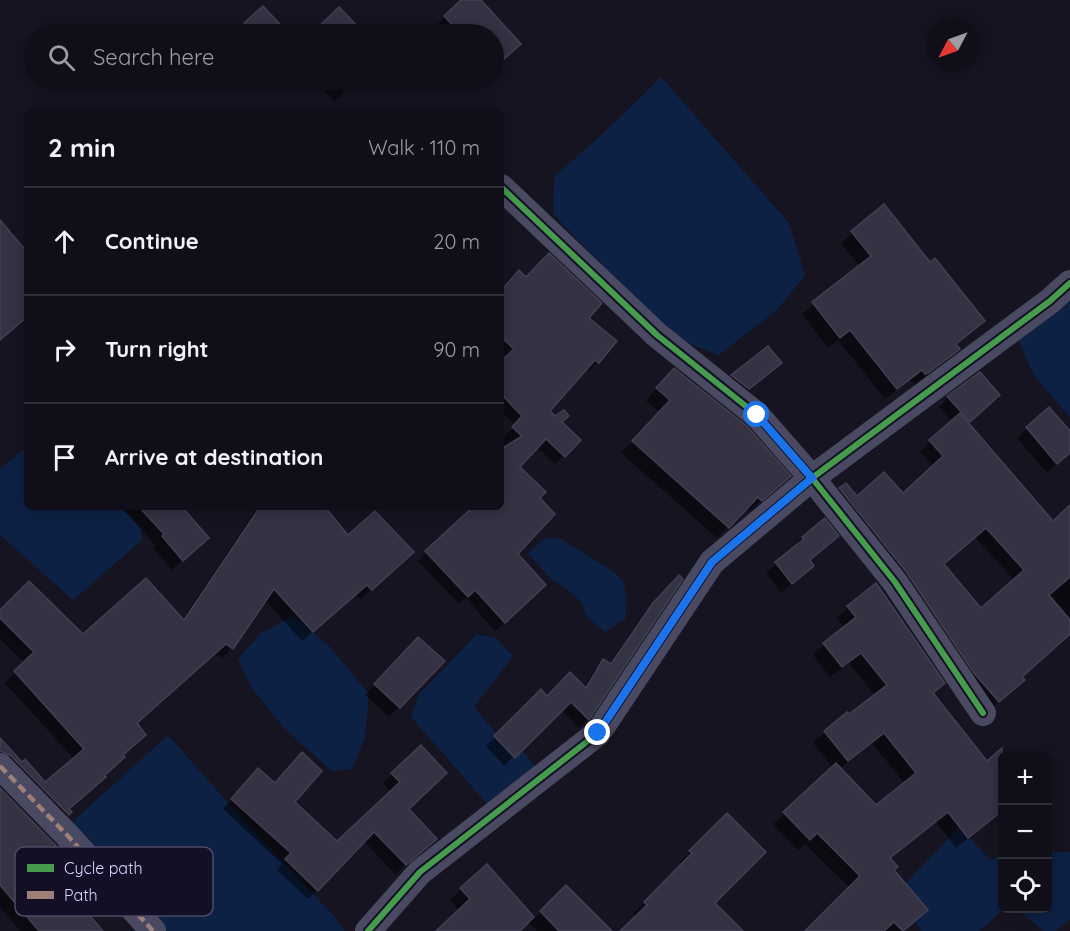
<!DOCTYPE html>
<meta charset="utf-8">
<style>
body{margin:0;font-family:Quicksand,sans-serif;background:#1e1d26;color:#f1f3f6}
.controls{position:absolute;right:18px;bottom:18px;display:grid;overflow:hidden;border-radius:9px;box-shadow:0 3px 15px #0003}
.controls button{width:54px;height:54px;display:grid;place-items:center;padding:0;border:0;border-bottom:2px solid #302f38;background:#100f19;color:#f1f3f6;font:30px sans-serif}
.compass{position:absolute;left:926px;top:18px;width:54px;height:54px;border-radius:50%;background:#100f19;box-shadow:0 3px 15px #0003;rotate:229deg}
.stop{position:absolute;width:18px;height:18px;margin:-14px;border:4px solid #1a73e8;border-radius:50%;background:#fff}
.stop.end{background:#1a73e8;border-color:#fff;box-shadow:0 2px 6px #0008}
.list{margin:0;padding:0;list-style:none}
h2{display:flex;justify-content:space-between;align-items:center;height:78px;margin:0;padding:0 24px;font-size:26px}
h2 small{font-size:20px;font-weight:400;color:#9c9ca2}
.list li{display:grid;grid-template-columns:39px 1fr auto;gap:18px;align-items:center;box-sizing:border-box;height:108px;padding:0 24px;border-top:2px solid #302f38}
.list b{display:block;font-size:22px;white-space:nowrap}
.list em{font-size:20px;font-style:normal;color:#9c9ca2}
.icon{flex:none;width:33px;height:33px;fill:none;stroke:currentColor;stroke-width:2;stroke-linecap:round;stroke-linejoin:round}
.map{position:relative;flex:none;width:1070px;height:931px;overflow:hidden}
.search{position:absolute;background:#100f19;box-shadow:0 3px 15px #0003;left:24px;top:24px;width:480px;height:66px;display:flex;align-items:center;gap:15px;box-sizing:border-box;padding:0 21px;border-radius:33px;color:#9c9ca2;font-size:22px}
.panel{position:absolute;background:#100f19;box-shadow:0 3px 15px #0003;left:24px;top:108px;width:480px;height:402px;border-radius:9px}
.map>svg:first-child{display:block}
.water{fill:#0d2144}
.shadow{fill:#0007;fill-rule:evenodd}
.building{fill:#343243;stroke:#433f54;stroke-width:1.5;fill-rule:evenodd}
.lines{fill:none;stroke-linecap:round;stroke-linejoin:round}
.street{stroke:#4a4962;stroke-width:26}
.quiet{stroke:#9e8076;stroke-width:4.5;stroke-dasharray:9 4.5;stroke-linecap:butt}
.cycleway-casing{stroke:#130f26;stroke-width:10}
.cycleway{stroke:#469c4c;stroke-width:6}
.route{stroke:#1a73e8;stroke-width:8}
.key{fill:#130f26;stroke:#4e4a67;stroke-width:1.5}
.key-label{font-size:16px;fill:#d9d4ff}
</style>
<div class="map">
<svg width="1070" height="931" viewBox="0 0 1070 931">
<rect width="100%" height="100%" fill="#161421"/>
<!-- water -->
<g class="water">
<path d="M661,77l128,146 16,52 -28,35 -58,45 -35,-13 -49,-43 -82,-85 1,-37 55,-49z"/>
<path d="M1070,299v118l-37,-43 -15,-35z"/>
<path d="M27,446v61h94l20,20 1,13 -69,60 -73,-65v-66z"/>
<path d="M545,538l16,1 52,32 10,10 4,18 -2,20 -20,13 -18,-15 -5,-14 -16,-15 -15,-9 -23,-26z"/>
<path d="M293,616l37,31 39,47 -4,43 -13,32 -20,2 -48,-43 -33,-41 -13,-28 23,-26z"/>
<path d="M477,634l19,4 17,18 -39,51 22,26 18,8 23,27 -47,39 -79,-90 8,-23z"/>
<path d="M168,735l76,86 89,94 12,16h-183l-92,-107z"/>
<path d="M960,827l30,33 12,-6v54l2,1 -25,22h-58l-3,-7 -13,-5 -16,-19z"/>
<path d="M1070,852v67l-14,12h-13l-25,-22 30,-1v-55z"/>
</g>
<!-- shadow -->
<g class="shadow">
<path d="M464,0h15l30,53 -15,14v-33h-51l-8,-8z"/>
<path d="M263,8l24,26h-51l9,-10z"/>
<path d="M339,10l24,24h-49z"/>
<path d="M314,80h42l-22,21z"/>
<path d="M884,206l45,58 54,57 -28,25 3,3 -11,11 -32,24 -5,-4 -25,19 -47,-59 -10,8 -26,-34 57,-48 -18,-23z"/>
<path d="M526,278l61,40 28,23 -26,30 -3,-3 -38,43 31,29 -24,24 -18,-17 -19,20 19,31 -21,56 20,40 -41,37 -29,-33 -7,6 -41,-43 55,-53 -1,-1h29v-67l14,-15 -14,-14v-119z"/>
<path d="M768,348l12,15 -10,10 -32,25 -15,-12z"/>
<path d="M662,381l115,107 -28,23 -3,-3 -29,30 -96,-85 39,-41 -14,-11z"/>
<path d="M948,397l40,8 -21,18 85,100 18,-12v124l-49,42 -8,13 -25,21 -158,-212 10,-10 17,9 46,-3 30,-28 -13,-16 32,-29 -13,-15zM975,537l40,44 -35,29 -37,-45z"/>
<path d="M1049,409l21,25v18l-23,21 -30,-35z"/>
<path d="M121,507h59l17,41 -25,22 -19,-22 2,-3z"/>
<path d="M258,507h66l24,30 27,-24 37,39 -51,47 -6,-5 -53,47 -37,-41 -33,48 -10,10 -7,-4 -80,70 9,11 -22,21 1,1 -30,31 -26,22 2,3 -27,-28h-5l30,30 -10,9 -57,-59v-25l22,24 3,-3 20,23 29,-25 -69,-76 20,-20 -25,-24v-27l29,-29 54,53 63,-56 36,40z"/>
<path d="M837,536l-28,25 3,5 -31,27 -15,-20 28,-24 -1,-2 10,-9z"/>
<path d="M681,579l-94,140 -8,9 -18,-18 -57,56 -18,-20 55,-54 6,6 37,-10 10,-18 9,-9 6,4 35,-51 26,-28z"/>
<path d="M848,607l84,87 54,69 12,-9 4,6v51l-46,37 -20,-26 -47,38 25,61 -11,10h-96l43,-43 -45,-44 -7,6 -25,-26 60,-56 -20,-25 34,-29 2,3 26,-21 -26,-33 -19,14 -17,-22 31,-27 -7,-10zM872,743l33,41 -29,23 -37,-38z"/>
<path d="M409,648l33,13 -53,56 -24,-22z"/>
<path d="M421,747l-14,62 28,30 -40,35 -31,-33 -56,58 -31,-29 5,-6 -59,-55 26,-29 44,22 43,41 55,-51 -8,-9z"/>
<path d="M0,790l44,75 57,66h-81l-20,-24z"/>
<path d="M727,815l-14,88 28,28h-119l14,-14 -3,-3 49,-48 -3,-3z"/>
<path d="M487,866l47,53 32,-32 44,44h-73l-9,-9 -10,9h-81l22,-20 -9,-11z"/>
</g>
<!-- building -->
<g class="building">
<path d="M461,0h20l40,44 -27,24v-34h-33l-17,-18z"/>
<path d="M263,6l26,28h-35l-10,-11z"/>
<path d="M339,7l26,27h-54z"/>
<path d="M884,204l46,58 5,-4 50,63 -29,23 4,5 -32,24 -3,1 -3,-4 -25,19 -47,-59 -10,8 -28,-36 59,-46 -20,-25z"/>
<path d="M0,220l27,32v65l-27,23z"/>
<path d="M549,253l53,50 -13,15 28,23 -18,22 -4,-3 -45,51 5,5 9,-6 5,6 -7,6 19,18 -16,17 -19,-18 -26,28 26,25 -6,6 15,16 -37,40 28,31 -41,38 -30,-33 -7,7 -43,-46 48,-44h28v-58l21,-13 -10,-9 10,-11 -21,-22v-33l13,-12 -13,-12v-46l18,-21 7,7z"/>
<path d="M768,346l14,17 -33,26 -18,-14z"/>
<path d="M674,368l73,58 44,50 -29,25 -4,-4 -29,31 -97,-87 38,-41 -14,-12z"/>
<path d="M980,372l20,23 -30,27 -23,-26z"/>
<path d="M1049,407l21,24v22l-13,11 -31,-37z"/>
<path d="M960,413l93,108 17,-16v72l-21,18 21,25v14l-48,43 3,3 -26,22 -26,-30 -66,-99 -68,-85 7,-5 11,13 27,-24 19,21 40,-37 -14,-16zM986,528l38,42 -43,38 -37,-44z"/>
<path d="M139,507h43l27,31 -26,23 -21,-25 2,-2z"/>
<path d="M260,507h65l23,28 27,-24 39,41 -42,38 -5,-5 -54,47 -39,-43 -41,60 -7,-5 -89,79 9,12 -23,20 2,2 -21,19 2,1 -37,32 3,3 -3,3 -58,-59 -11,-5v-13l22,24 3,-3 20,23 39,-33 -70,-78 20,-19 -34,-34v-8l29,-29 54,53 63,-56 38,42z"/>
<path d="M825,518l14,18 -29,24 4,6 -22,18 -17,-22 29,-23 -2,-2z"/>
<path d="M679,575l4,4 -94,141 -18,-18 -56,56 -21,-22 47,-47 6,7 23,-24 16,16 17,-29 8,5 42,-61z"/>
<path d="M876,583l69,100 -12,10 54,68 15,-13v63l-34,27 -20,-26 -58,46 8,9 -4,3 34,40 -25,21 -9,-9 -10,9h-79l55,-55 -43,-43 -7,7 -27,-28 53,-49 40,42 40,-32 -32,-40 -36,28 -24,-30 23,-19 2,2 38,-29 -26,-32 -19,14 -19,-24 33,-26 -9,-11z"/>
<path d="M418,637l27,24 -45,47 -26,-24z"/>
<path d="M421,745l26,28 -38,36 28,30 -31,26 -32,-33 -56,59 -33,-32 6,-6 -60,-54 27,-31 17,15 27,-31 20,19 -27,31 42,39 63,-59 -9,-9z"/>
<path d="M0,788l61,63 -15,14 57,66h-64l-39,-46z"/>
<path d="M727,813l39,39 -51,51 28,28h-123l27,-26 -3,-3 48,-49 -3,-2z"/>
<path d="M487,864l47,53 -14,14h-84l34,-32 -10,-11z"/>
<path d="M566,885l46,46h-53l-19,-20z"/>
</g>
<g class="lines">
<!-- street -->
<g class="street">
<path d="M501,187l156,148 100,80 55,63 83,104 88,131"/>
<path d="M0,766l67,69 86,96"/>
<path d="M368,931l52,-59 178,-139 114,-171 100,-84 238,-177 20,-18"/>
</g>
<!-- quiet -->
<path class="quiet" d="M0,766l67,69 86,96"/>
<!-- cycleway casing -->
<g class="cycleway-casing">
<g id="cycleway">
<path d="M501,187l156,148 100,80 55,63 83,104 88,131"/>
<path d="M368,931l52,-59 178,-139 114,-171 100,-84 238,-177 20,-18"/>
</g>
</g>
<!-- cycleway -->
<use href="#cycleway" class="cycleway"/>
</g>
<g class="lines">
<!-- route -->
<path class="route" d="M598,733l114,-171 100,-84 -55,-63"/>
</g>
<!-- legend -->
<rect x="15" y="847" width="198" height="69" rx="9" class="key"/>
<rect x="27" y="864" width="27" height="8" fill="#469c4c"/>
<rect x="27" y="891" width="27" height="8" fill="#9e8076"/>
<g class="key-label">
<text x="64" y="874">Cycle path</text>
<text x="64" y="901">Path</text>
</g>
</svg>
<div class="controls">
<button>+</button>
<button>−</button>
<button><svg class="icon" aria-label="locate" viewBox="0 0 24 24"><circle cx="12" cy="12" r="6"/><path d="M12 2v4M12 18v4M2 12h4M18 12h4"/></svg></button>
</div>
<svg class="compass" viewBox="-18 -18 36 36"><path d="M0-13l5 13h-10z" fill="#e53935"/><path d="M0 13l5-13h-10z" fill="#9c9ca2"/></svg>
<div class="stop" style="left:757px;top:415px"></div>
<div class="stop end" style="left:598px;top:733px"></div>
<div class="search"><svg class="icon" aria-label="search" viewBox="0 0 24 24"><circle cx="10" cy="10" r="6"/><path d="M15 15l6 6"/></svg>Search here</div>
<section class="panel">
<h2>2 min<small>Walk · 110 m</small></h2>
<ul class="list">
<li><svg class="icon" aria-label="ahead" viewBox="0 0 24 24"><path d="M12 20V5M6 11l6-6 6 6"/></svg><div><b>Continue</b></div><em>20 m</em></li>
<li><svg class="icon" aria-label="right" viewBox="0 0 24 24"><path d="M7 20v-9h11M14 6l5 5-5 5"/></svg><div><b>Turn right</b></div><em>90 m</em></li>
<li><svg class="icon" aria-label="arrive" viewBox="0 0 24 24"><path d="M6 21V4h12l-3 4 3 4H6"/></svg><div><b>Arrive at destination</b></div></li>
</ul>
</section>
</div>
